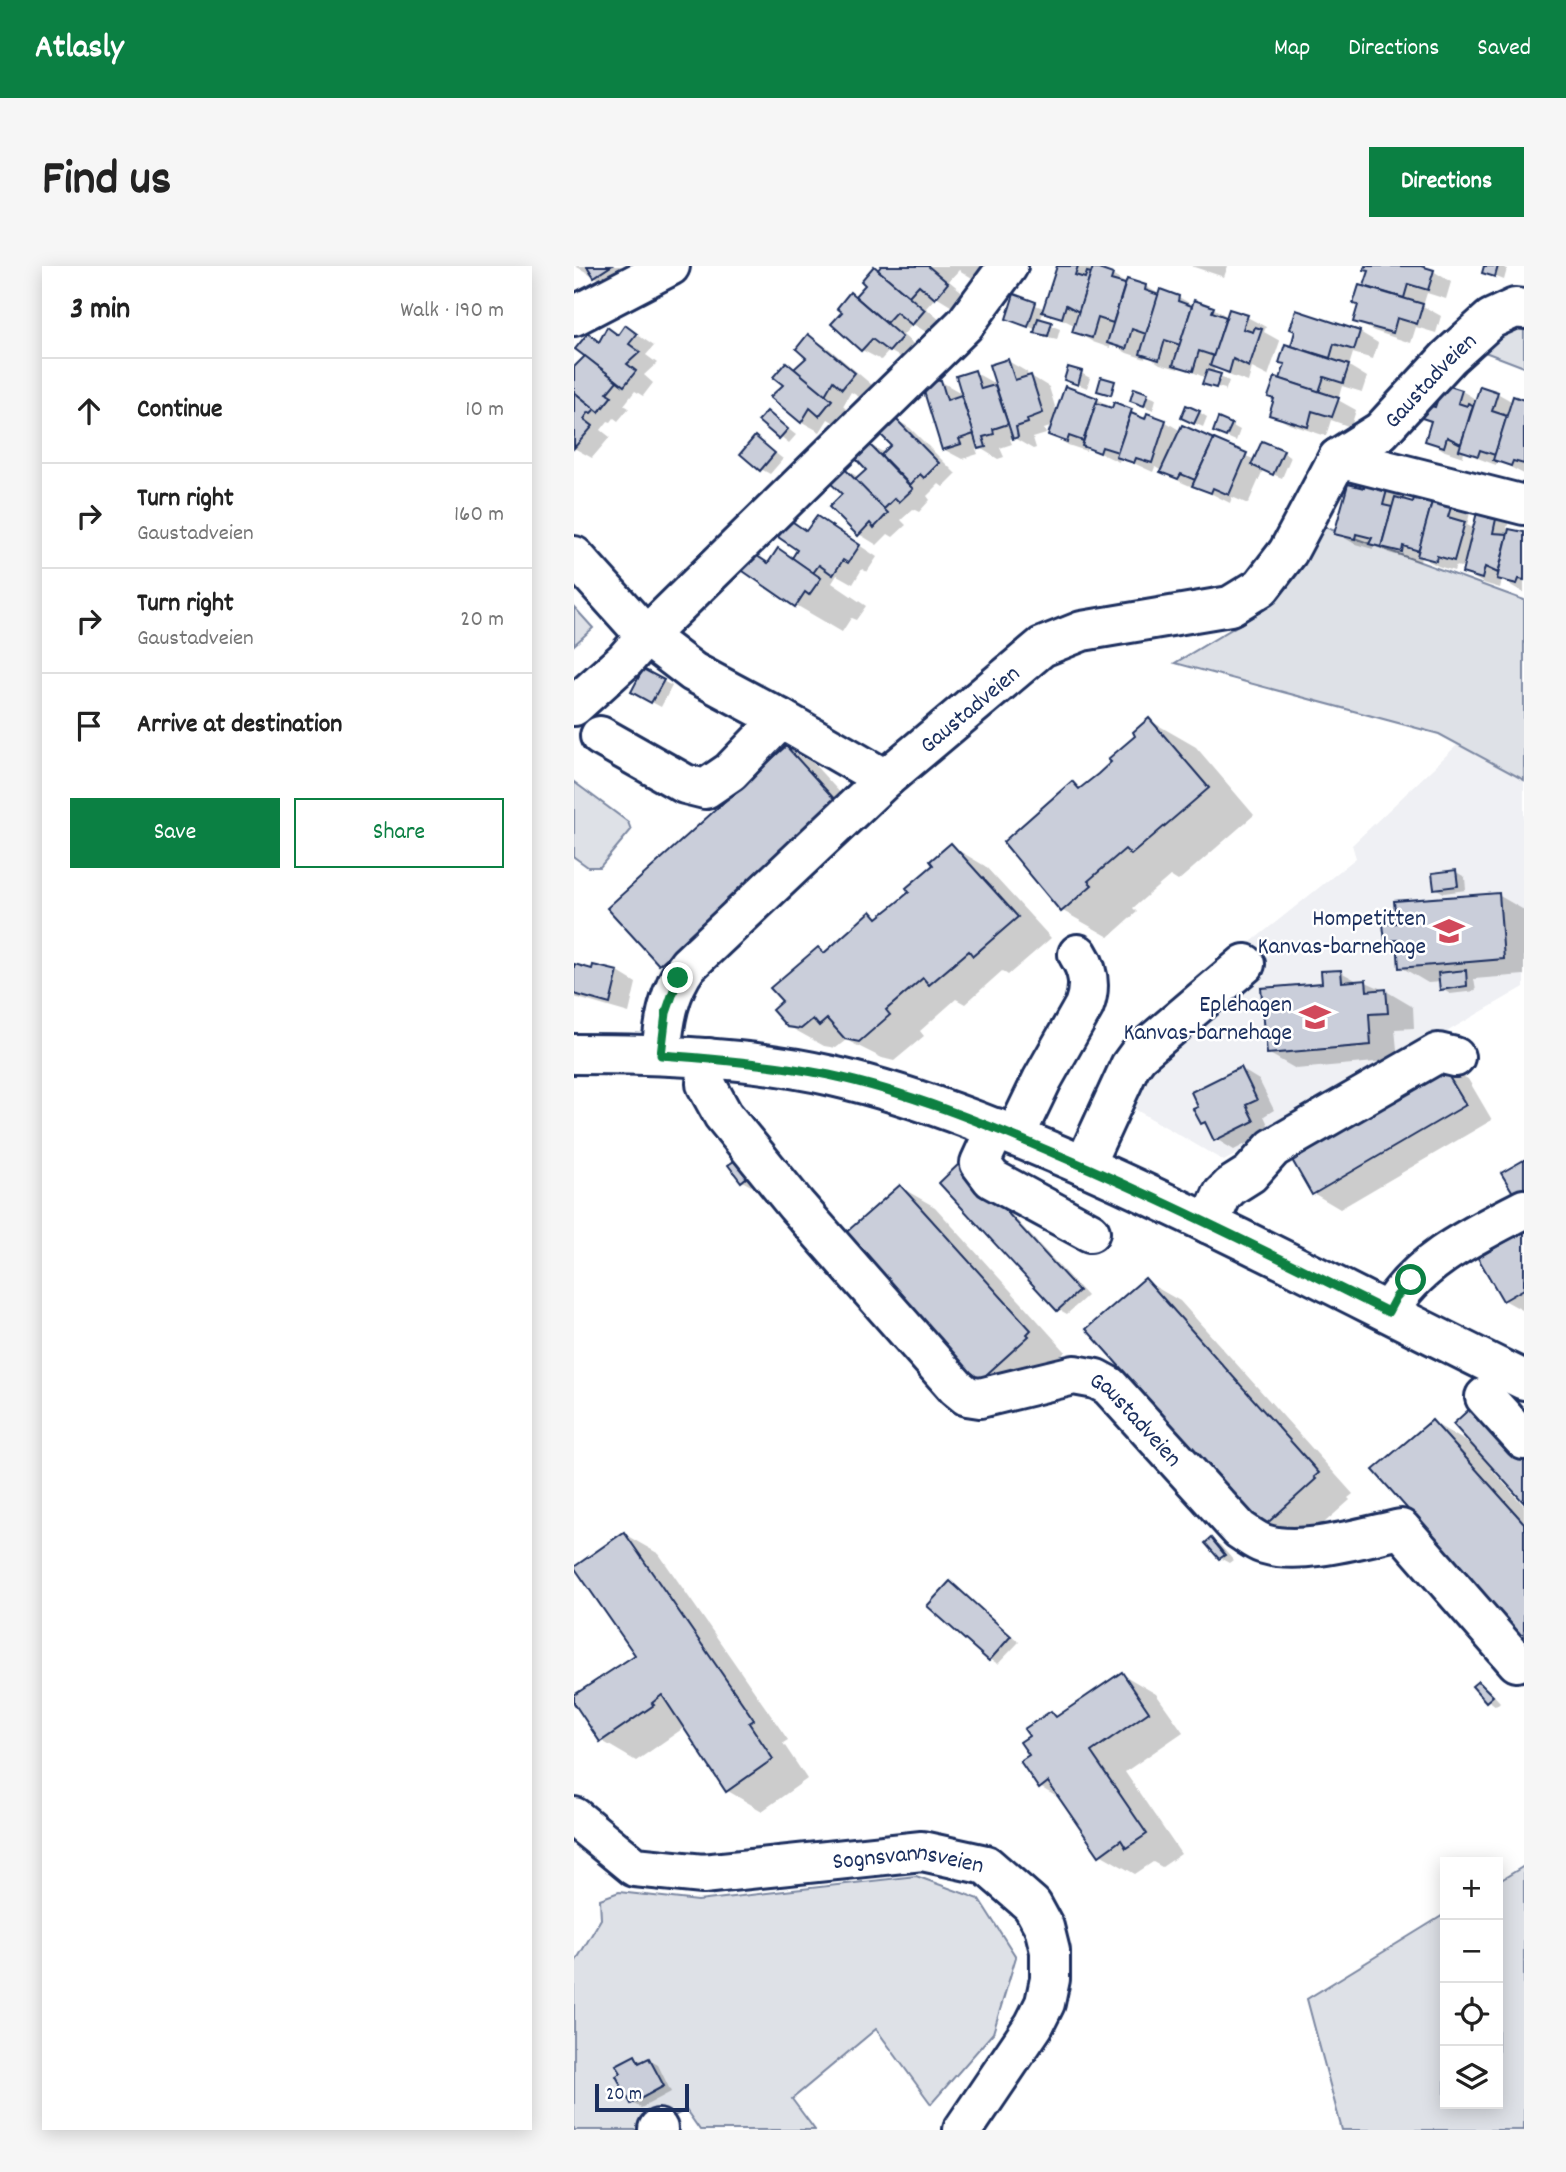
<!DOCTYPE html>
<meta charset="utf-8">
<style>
body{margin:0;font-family:Dekko,sans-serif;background:#f6f6f6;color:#222}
.controls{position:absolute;right:21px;bottom:21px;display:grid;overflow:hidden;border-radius:0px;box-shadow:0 4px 18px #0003}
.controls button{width:63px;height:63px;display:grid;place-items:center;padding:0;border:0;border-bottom:2px solid #e0e0e0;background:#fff;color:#222;font:35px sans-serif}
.scale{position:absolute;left:21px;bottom:18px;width:94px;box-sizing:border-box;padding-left:7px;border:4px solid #1b2f5e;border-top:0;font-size:19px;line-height:24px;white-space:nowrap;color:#1b2f5e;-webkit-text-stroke:5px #fff;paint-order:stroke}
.stop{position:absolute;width:21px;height:21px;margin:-16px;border:5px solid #0b8043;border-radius:50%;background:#fff}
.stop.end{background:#0b8043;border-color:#fff;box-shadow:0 2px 7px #0008}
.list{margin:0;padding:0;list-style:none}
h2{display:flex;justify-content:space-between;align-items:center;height:91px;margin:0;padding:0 28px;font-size:30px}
h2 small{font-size:23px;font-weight:400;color:#767676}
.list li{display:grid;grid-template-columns:46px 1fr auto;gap:21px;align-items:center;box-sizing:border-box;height:105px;padding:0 28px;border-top:2px solid #e0e0e0}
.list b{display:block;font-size:26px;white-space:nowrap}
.list p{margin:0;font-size:23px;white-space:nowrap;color:#767676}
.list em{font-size:23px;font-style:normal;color:#767676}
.actions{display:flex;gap:14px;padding:21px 28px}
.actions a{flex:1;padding:16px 0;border:2px solid #0b8043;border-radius:0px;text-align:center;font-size:24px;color:#0b8043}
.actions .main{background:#0b8043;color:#fff}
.icon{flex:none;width:38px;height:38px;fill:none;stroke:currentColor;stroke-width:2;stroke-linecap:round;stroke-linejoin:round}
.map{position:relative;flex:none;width:950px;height:1864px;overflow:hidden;border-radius:0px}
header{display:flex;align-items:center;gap:42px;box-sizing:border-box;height:98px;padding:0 35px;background:#0b8043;color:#fff}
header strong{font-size:33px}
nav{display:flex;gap:38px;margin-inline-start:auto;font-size:24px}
.intro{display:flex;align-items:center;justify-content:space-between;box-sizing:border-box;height:168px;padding:0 42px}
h1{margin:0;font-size:49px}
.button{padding:18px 32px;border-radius:0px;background:#0b8043;color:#fff;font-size:24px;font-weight:700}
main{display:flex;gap:42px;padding:0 42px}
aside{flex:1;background:#fff;border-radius:0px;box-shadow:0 4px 18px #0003}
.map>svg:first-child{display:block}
.built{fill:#eff0f4}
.green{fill:#dee1e7;stroke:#7c88a2;stroke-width:2}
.shadow{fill:#0003}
.building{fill:#caceda;stroke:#1b2f5e;stroke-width:2}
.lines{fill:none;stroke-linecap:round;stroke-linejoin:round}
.minor-casing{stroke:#1b2f5e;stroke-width:44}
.minor{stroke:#fff;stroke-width:38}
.route{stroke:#0b8043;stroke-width:9}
.labels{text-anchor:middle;stroke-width:5;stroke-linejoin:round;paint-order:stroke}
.street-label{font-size:24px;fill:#1b2f5e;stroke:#fff}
.poi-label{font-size:24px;fill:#1b2f5e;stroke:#fff;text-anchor:end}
</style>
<header>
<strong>Atlasly</strong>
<nav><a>Map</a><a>Directions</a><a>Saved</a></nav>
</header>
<div class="intro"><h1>Find us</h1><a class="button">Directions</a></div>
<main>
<aside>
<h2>3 min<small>Walk · 190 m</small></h2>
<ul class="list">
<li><svg class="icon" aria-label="ahead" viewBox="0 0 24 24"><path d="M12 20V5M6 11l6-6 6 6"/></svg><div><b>Continue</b></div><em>10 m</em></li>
<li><svg class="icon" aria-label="right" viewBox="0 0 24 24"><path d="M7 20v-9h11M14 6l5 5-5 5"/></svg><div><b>Turn right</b><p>Gaustadveien</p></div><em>160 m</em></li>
<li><svg class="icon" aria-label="right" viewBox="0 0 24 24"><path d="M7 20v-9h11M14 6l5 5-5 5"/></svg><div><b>Turn right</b><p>Gaustadveien</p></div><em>20 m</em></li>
<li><svg class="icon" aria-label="arrive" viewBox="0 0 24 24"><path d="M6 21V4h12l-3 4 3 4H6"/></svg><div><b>Arrive at destination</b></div></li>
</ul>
<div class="actions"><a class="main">Save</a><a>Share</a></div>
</aside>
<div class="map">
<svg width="950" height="1864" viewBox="0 0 950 1864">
<rect width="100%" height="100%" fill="#fff"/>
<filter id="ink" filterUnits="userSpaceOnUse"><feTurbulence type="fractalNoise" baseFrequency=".0143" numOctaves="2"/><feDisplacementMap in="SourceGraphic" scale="14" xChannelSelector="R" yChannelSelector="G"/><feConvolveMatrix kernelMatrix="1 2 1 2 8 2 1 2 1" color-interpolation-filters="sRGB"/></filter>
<g filter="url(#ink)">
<!-- built -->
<path class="built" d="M899,464l51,48v209l-300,174 -98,-57 19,-77 211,-169 -4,-13z"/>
<!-- green -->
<g class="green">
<path d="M950,44v57l-60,-23z"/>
<path d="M734,255l216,79v180l-85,-46 -264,-71 90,-54z"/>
<path d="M0,341l19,21 -19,17z"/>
<path d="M0,516l54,40 3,8 -31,37h-12l-14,-10z"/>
<path d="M950,1600v264h-182l-35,-131 138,-85v190h53v-222z"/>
<path d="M342,1610l63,23 37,58 -23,76 -62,71 -55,-75 -84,70 23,31h-115l-14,-20 -41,20h-71v-166l27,-45 -1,-20 19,-7 79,9z"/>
</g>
<!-- shadow -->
<g class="shadow">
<path d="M1,0h46l8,11 -15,10z"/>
<path d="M309,0h104l-10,15 -18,-11 -10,11 17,14 -12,13 -18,-11 -10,11 16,14 -11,13 -18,-11 -10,11 16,14 -11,12 -19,-10 -8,9 -19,-10 -29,-26z"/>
<path d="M485,0h25l10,5 18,4 15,9 18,2 16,9 18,2 15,9 19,2 15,9h19l19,10 -2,5 16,9 -12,35 -16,-8 -4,14 -17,-6 -16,-9 -2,7 16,7 -4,11v-3l-14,-4v2l-7,-4 2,-5 -27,-12 -1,3 -18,-5 -14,-9 -1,4 -18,-6 -16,-9 -1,4 -17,-6 -19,-11 2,-5 -32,-16 -4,11 20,8 -3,11 -12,-3 -9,-5 1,-2 -29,-12 7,-22 30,13z"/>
<path d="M617,0h37l-4,11z"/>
<path d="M792,0h49l18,5 18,11 -5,17 -19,-6 -4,13 18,10 -5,17 -20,-6 -5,16 -37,-12 -19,-10 16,-49z"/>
<path d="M912,0h16l5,3 -3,11 -20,-8z"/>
<path d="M724,46l62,20 18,11 -5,16 -20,-6 -4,13 18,11 -5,15 -20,-6 -4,14 18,10 -5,17 -20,-7 -5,16 -37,-12 -18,-10 26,-83z"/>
<path d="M52,61l28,19 -8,9 11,8 -13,12 9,8 -10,13 -8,-5 -11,14 5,3 -11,13 -4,-3 -3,4 -3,-1 -7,9 9,7 -18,21 -18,-10v-83l3,2 10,-12 2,-20 11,7 8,-13 12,7z"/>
<path d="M235,70l18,11 45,38 -11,13 -10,-6 -8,14 6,6 -11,13 -10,-6 -8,13 -18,-10 -29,-25 13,-12v-21l10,6 12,-12z"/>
<path d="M434,95l19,11 1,5 3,-1 18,11 8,26 40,-14 17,10 1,-4 32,14 1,-4 18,7 15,9 75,29 27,-8 8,5 -9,21 -19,-8 -15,34 -16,-7 -2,6 -32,-16 -1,2 -16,-7 -26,-15 -2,5 -33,-15 -1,5 -32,-15 -1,4 -18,-6 -18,-11 3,-8 -9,3 2,5 -13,4 3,10 -3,1 -19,-11 -4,1 2,5 -12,4 4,9 -6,2 -18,-11 -4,1 2,5 -16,5 -19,-10 -3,-68 23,13 11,-22 23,13z"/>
<path d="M507,107l9,5 -3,10 -21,-9z"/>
<path d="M870,120l18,5 15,9 20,-7 16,9h11v72l-26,-13 -2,4 -16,-6 -16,-8 -1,6 -18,-6 -18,-11 5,-17 -11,-7 15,-7z"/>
<path d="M562,124l20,9 -3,11 -21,-9z"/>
<path d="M625,146l8,5 -4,10 -11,-5z"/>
<path d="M194,147l28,22 -7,8 -28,-22z"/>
<path d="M318,151l18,11 46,46 -13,13 -4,-3 -12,12 3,4 -11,12 -6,-3 -12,11 5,5 -13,12 -5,-3 -11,11 -18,-11 -15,-40 -3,-27 19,11 9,-8 -3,-27 19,10 9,-8z"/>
<path d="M657,159l9,5 -4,11 -12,-5z"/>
<path d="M182,172l27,21 -13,15 -9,-5z"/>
<path d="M794,212l40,13 -3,10 9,3 4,-16 53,21 -4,16 8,4 5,-23 29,13 -2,9 17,6v59l-22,-13 -2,8 -17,-5 -19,-11 1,-4 -9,-2 -2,5 -16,-5 -17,-9 -1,5 -31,-9 -15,-8 -1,4 -18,-5 -19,-11 29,-43z"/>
<path d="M261,263l42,28 -10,15 -5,-3 -9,15 -16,-9 -5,8 34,23 -10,14 -5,-2 -9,14 -46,-27 -27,-41 24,-5 14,-27z"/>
<path d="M70,405l28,15 -11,21 -28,-15z"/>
<path d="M575,454l47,27 58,68 -76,66 -8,-5 -37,32 4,4 -28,25 -46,-26 10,-128 9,6 32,-27z"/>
<path d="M212,482l27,15 50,55 -176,161 -27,-16z"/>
<path d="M377,580l34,20 66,72 -43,37 -6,-4 -37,33 -9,-5 -36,32 4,5 -30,25 -12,-3 -36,-18 -10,8 -12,-2 -36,-20 -3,-25 33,-52 8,4 45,-40 9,5 31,-26z"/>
<path d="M882,606l9,5 1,13 -22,3 -9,-5z"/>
<path d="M924,629l26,15v65l-50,4 2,12 -26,3 -9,-6v-6l-13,1 -27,-16 -2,-20 -13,-7 12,-15z"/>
<path d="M0,700l19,5 25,1 18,11 -7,30 -55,-16z"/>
<path d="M767,706l18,10h7l20,9 27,16 1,21 -19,1 3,31 -102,9 -28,-16 55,-68z"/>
<path d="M866,798l28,15 24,41 -152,89 -27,-16z"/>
<path d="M667,803l18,11 15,30 -10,6 7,15 -37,19 -18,-11 -6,-12 -8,-4z"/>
<path d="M160,897l9,5 11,15 -3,3 -9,-5z"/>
<path d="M396,904l117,126 -20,18 -9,-5z"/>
<path d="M326,921l35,20 130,144 -3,5 -50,46 -35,-20z"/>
<path d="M950,967v78l-20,-11z"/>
<path d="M571,1015l35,20 173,193 -5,4 2,2 -51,45 -35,-20z"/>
<path d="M858,1156l42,24 50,11v44l-30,-33 -2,2 32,36v132z"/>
<path d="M50,1268l35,20 129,186 -5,3 24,36 -45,32 -34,-20 -43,-64 -49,34 -34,-20 -28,-41v-3l63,-41z"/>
<path d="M637,1274l9,5 13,15 -4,3 -9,-5z"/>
<path d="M376,1317l9,6 60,53 -21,22 -8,-5z"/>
<path d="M548,1408l34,20 27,38 -58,40 56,82 -19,13 -9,-5 -18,12 -35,-20 -38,-54 -22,-13 -9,-32 1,-19 19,-23 8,4z"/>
<path d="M904,1417l9,5 13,14 -4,4 -8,-6z"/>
<path d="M61,1791l9,5 5,-2 9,5 13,27 -30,16 -9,-5z"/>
</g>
<!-- building -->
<g class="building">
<path d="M13,0h24l-17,11z"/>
<path d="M300,0l51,44 -13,15 -16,-13 -10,11 -31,-27 10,-11 -4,-4z"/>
<path d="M307,0h47l20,17 -13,16 -16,-14 -10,11 -31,-26z"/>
<path d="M483,0h21l-3,9 10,3 2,-6 4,1 -12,39 -13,-7 -4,13 -20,-6z"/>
<path d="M791,0h56l13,4 -6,20 -20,-6 -4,14 -40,-12 5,-15 -5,-1z"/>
<path d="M910,0h14l-3,11 -13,-4z"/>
<path d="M519,1l20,7 -2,6 14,4 -12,39 -15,-5 -6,20 -20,-6z"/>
<path d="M553,13l19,6 -1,5 14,5 -13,39 -14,-5 -6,20 -19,-6z"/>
<path d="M785,19l64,19 -6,20 -20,-6 -4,15 -40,-11 5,-17 -5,-1z"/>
<path d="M586,23l19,7 -1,5 14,5 -12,39 -15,-5 -6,20 -19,-6z"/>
<path d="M276,26l52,45 -13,15 -17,-13 -11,12 -30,-27 11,-12 -5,-4z"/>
<path d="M440,28l22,8 -8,25 -22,-8z"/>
<path d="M620,34l20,7 -2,5 14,5 -12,39 -15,-5 -6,20 -20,-6z"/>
<path d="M655,43l19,6 -5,14 10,3 2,-5 7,2 -13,38 -16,-8 -4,14 -19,-7z"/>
<path d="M722,44l64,21 -6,19 -20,-6 -4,14 -39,-12 4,-15 -5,-2z"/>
<path d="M464,52l14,4 -4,14 -14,-3z"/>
<path d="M51,59l12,9 -8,10 11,8 -13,12 9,7 -12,15 -49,-37 13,-16 11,9 8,-15 11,8z"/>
<path d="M234,68l47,39 -13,16 -9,-8 -8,14 -31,-26 12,-11 -10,-9z"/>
<path d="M711,78l64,21 -6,18 -19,-6 -5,15 -39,-13 5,-15 -6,-1z"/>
<path d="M11,90l32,25 -10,12 5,3 -13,16 -25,-20v-25z"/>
<path d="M434,93l7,21 16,-5 12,38 -16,6 1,4 -12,4 2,10 -5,2 -24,-74z"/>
<path d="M212,96l46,38 -13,16 -9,-8 -9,15 -31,-26 13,-12 -10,-8z"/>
<path d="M494,101l14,4 -4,14 -14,-5z"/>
<path d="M401,104l6,19 14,-4 13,39 -15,5 1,5 -11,3 3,10 -8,2 -22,-73z"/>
<path d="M633,104l14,4 -5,14 -14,-4z"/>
<path d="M527,111l14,4 -4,14 -14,-4z"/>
<path d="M701,111l64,21 -7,19 -20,-6 -4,16 -39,-12 5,-16 -6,-2z"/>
<path d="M367,114l6,20 14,-5 13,39 -15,5 2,5 -19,6 -20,-65z"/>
<path d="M869,118l19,6 -4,13 9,3 1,-3 5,2 -12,39 -14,-7 -3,10 -19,-6 6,-20 -12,-4 4,-13 12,3z"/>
<path d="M491,120l33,12 -15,43 -14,-5 -2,6 -19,-7z"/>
<path d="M906,120l18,6 -6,19 15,5 -12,39 -15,-5 -2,6 -19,-6z"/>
<path d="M560,122l14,5 -4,13 -14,-5z"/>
<path d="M0,126l21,17 -4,4 -2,-1 -5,7 9,7 -19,22z"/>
<path d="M939,130l11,4v64l-11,-3 -2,5 -18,-6z"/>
<path d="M540,136l18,7 -14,43 -16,-5 -2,6 -18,-7 14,-43 16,5z"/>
<path d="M612,139l14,6 -6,13 -13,-6z"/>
<path d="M193,145l21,18 -9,10 -21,-18z"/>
<path d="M557,147l14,6 2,-6 19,7 -14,43 -16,-5 -2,5 -18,-6z"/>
<path d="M318,149l47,48 -15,15 -4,-4 -10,11 -29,-30 10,-10 -15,-15z"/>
<path d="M644,152l14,6 -6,13 -13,-5z"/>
<path d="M608,159l32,14 -19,41 -14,-6 -3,5 -18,-7z"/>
<path d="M181,170l20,17 -15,18 -20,-17z"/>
<path d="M640,173l33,14 -18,42 -16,-7 -2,5 -19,-7z"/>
<path d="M292,175l47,48 -14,13 -4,-4 -11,11 -29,-29 11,-10 -14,-15z"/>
<path d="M688,175l22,9 -11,25 -22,-10z"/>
<path d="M267,199l47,48 -14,15 -4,-5 -12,13 -29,-29 13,-13 -15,-14z"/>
<path d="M793,210l23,3 -7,26 9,2 -11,40 -12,-3 3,-6 -16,-4 -1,5 -21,-5 14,-50 16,4z"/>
<path d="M843,220l18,5 -16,60 -16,-5 -1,6 -21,-5 14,-50 18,5z"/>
<path d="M861,225l19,6 -6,20 17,5 -11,39 -17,-5 -1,5 -19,-5z"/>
<path d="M905,238l12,3 -2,11 7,1 -3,14 15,1 -10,39 -13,-6 -3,12 -20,-6z"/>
<path d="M243,250l43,29 -12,18 -5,-3 -10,15 -14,-10 -6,8 -21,-15 5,-8 -19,-13 12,-17 16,11z"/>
<path d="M935,263l15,3v48l-5,-1 -2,5 -20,-5z"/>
<path d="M204,282l43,30 -12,17 -4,-3 -10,15 -55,-38 11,-17 17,11z"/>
<path d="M69,403l21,11 -13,23 -20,-11z"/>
<path d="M575,452l60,70 -78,67 -6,-6 -37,32 4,4 -31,27 -58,-70 69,-61 7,8 19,-15 13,-12 -3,-3 27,-23 -2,-4z"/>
<path d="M212,480l51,56 -178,163 -52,-57z"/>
<path d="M377,577l67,74 -45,39 -4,-5 -40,34 -6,-7 -37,32 4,5 -31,27 -14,-3 -18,-20 -8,7 -6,-7 -12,10 -14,-2 -15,-17 10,-9 -12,-13 48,-41 6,6 47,-42 6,7 19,-15 13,-11 -3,-4 27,-23 -3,-4z"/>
<path d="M882,604l2,16 -24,3 -2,-16z"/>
<path d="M925,627l5,66 -105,9 -2,-28 -12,1 -2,-17 13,-1 -2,-22z"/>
<path d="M0,698l18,5 1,-4 25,6 -8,33 -36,-10z"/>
<path d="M767,704l1,12 24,-2 1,11 19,-2 2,24 -19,1 2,31 -104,9 -6,-66 61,-5 -1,-12z"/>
<path d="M892,704l1,16 -27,4 -2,-17z"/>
<path d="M866,796l26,43 -154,90 -25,-44z"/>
<path d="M667,801l16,33 -11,5 8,16 -40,20 -9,-19 -4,2 -8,-15 5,-2 -7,-15z"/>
<path d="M950,894v31l-9,5 -14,-23z"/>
<path d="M160,895l13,16 -6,5 -13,-17z"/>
<path d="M387,896l118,129 -22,20 -118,-128z"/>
<path d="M326,919l131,145 -4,4 2,2 -53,48 -134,-148z"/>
<path d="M950,965v58l-21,12 -25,-43z"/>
<path d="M571,1012l174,195 -5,4 2,2 -53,48 -177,-198z"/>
<path d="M901,1138l49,55v44l-71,-79z"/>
<path d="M858,1154l92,103v117l-151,-170z"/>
<path d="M50,1266l130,188 -5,3 24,36 -47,33 -64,-97 -10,8 2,2 -54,37 -26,-39v-8l61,-40 -61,-88z"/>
<path d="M637,1272l14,17 -6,4 -14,-16z"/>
<path d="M376,1315l61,55 -22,25 -62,-55z"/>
<path d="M548,1406l27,40 -58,40 56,82 -21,14 -5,-8 -22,16 -51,-74 -9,7 -19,-28 9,-6 -9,-13 9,-6 -5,-7 27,-18 5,6z"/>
<path d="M904,1415l15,15 -7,6 -14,-16z"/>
<path d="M61,1789l4,8 10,-5 15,28 -33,18 -15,-28 5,-3 -5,-8z"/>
</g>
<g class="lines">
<!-- minor casing -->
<g class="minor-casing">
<g id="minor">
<path d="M0,50l96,-50"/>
<path d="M764,192l186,47"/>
<path d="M0,290l72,80 -21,24 -51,46"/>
<path d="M26,470l85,48 20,5 25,-17 51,-53"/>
<path d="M311,513l-104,-60 -88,-47 -47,-36 319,-312 43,-58"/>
<path d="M0,788c86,0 174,3 258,22 95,22 184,60 273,99 142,64 279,137 419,205"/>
<path id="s1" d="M87,789c3,-33 7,-63 27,-90l197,-186 157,-132 40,-16 148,-25 31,-19 27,-35 50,-94 43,-27 68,-74 42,-38 24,-11 9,1"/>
<path id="s2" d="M134,792l-2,26 17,31 73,90 160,182 11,9 13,2 94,-23 22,4 13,7 131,144c7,4 15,11 24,14 37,12 99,-7 137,-15l116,133"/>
<path d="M422,862l-16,35 12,16 98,53"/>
<path d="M441,870l27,-56 42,-74c7,-19 5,-35 -6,-52"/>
<path d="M510,900l46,-100 8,-11 107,-91"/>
<path d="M635,958l13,-29 9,-9 19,-12 23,-26 165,-95 17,4"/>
<path d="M814,1046c29,-51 86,-77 136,-103"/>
<path d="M911,1131l39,43"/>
<path id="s3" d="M0,1551l61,50 68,7 219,-23 64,14 46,40 12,22 6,24v28l-5,24 -11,22 -71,105"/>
<path d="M84,1863v1"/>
</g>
</g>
<!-- minor -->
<use href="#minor" class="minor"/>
</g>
</g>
<g class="lines" filter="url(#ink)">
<!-- route -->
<path class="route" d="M104,712l-12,35 -5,42c57,4 112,9 168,20 79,17 155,48 229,80 112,48 221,103 330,157l8,-15 15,-17"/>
</g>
<!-- icons -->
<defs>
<g id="school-bare" transform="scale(2.415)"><path d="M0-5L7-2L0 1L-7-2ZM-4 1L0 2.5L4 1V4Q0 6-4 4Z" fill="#d1495b" stroke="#fff" stroke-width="2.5" paint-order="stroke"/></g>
</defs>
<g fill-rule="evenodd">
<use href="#school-bare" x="875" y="665"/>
<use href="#school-bare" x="741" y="751"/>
</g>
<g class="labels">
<!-- street labels -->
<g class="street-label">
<text dy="8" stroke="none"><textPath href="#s1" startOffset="1073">Gaustadveien</textPath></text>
<text dy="8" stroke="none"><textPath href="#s1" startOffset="476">Gaustadveien</textPath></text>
<text dy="8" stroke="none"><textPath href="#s2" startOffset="623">Gaustadveien</textPath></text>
<text dy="8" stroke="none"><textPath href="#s3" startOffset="354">Sognsvannsveien</textPath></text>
</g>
<!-- poi labels -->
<g class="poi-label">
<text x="852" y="659">Hompetitten<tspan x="852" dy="28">Kanvas-barnehage</tspan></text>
<text x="718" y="745">Eplehagen<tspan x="718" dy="28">Kanvas-barnehage</tspan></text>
</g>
</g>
</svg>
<div class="controls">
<button>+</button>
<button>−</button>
<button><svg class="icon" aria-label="locate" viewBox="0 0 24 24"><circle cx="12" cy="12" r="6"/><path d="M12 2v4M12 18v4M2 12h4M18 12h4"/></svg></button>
<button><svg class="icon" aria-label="layers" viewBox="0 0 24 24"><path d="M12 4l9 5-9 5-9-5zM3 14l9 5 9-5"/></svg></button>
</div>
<div class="scale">20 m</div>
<div class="stop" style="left:837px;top:1014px"></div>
<div class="stop end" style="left:104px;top:712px"></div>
</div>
</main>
